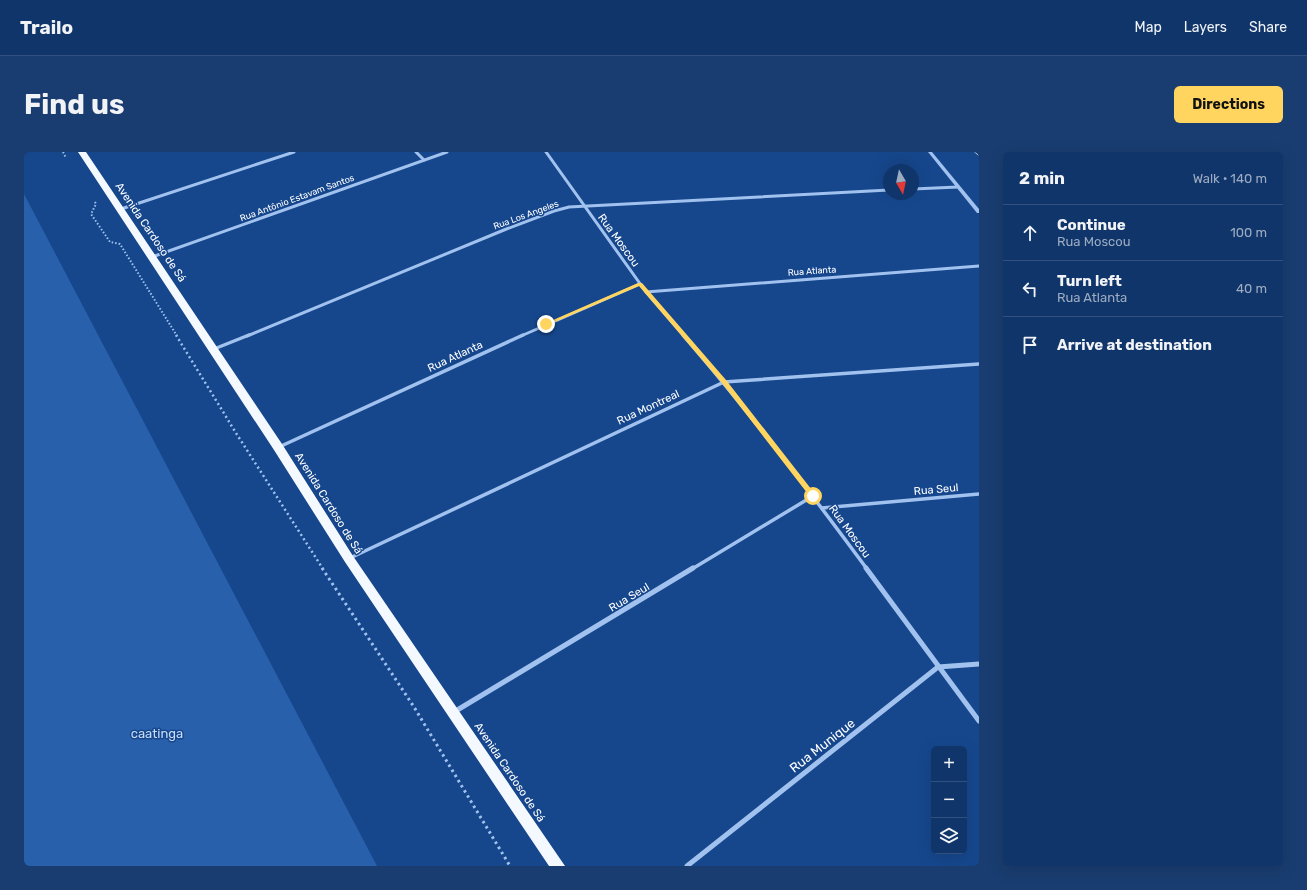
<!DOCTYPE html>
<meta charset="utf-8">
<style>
body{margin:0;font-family:Rubik,sans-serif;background:#193d70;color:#f1f3f6}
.controls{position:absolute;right:12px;bottom:12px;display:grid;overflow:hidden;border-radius:6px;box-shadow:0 4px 16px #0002}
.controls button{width:36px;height:36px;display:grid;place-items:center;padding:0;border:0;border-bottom:1px solid #30507e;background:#10356a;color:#f1f3f6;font:20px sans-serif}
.compass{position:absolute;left:859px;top:12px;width:36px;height:36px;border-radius:50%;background:#10356a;box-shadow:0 4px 16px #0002;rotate:171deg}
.stop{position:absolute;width:12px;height:12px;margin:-9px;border:3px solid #ffd55f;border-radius:50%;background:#fff}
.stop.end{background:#ffd55f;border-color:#fff;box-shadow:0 1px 4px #0008}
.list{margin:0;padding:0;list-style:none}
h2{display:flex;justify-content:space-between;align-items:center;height:52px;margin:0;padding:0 16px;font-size:17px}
h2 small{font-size:13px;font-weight:400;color:#9cabc1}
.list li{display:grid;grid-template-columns:26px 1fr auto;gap:12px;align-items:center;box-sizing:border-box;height:56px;padding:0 16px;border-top:1px solid #30507e}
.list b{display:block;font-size:15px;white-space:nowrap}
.list p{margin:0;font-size:13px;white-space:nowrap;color:#9cabc1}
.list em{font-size:13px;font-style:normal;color:#9cabc1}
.icon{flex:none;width:22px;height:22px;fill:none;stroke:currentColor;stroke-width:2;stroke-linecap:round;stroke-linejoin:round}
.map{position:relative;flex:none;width:955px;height:714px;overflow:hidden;border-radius:6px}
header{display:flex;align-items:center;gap:24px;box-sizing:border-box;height:56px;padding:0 20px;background:#10356a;border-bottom:1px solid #30507e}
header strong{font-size:19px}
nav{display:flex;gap:22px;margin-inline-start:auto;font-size:14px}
.intro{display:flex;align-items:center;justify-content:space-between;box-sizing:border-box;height:96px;padding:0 24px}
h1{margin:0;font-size:28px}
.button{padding:10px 18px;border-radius:6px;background:#ffd55f;color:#111;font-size:14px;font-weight:700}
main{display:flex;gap:24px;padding:0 24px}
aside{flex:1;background:#10356a;border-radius:6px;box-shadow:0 4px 16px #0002}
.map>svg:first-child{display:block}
.green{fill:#2960ab}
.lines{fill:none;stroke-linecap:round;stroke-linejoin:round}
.path-far2{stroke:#a1c2ef;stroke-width:2;stroke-dasharray:1.5 2;stroke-linecap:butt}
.path-far1{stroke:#a1c2ef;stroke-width:2.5;stroke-dasharray:2 3;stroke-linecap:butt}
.path{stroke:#a1c2ef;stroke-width:3;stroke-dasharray:2.5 3.5;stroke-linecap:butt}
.minor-far2{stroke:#a1c2ef;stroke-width:3}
.minor-far1{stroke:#a1c2ef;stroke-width:3.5}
.minor{stroke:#a1c2ef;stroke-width:5}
.tertiary{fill:#a1c2ef;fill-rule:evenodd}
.primary{fill:#e9f1ff;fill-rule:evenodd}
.trunk{fill:#f4f8ff;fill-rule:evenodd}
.route{fill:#ffd55f}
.labels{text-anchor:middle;stroke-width:3;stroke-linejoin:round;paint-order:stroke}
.far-street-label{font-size:9px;fill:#fff;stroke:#16478d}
.street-label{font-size:11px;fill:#fff;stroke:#16478d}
.near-park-label{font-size:13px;fill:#c7ddfb;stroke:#16478d}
.near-street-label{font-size:13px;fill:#fff;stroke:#16478d}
</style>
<header>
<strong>Trailo</strong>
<nav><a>Map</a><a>Layers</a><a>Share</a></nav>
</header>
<div class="intro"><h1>Find us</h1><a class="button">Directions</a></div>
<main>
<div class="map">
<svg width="955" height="714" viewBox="0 0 955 714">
<rect width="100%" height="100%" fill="#16478d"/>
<!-- green -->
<path class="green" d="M0,42l353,672h-353z"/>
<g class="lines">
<!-- path-far2 -->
<g class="path-far2">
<path d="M39,0l3,6"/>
<path d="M71,50l1,2 -5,10 19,28 10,2 57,92"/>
</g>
<!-- path-far1 -->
<path class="path-far1" d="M152,183l60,98 87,136"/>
<!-- path -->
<path class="path" d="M298,416l92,139 96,159"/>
<!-- minor-far2 -->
<g class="minor-far2">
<path d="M392,0l8,8"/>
<path d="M522,0l100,140 38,44"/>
<path d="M889,37l45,-2"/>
<path d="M97,57l173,-57"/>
<path d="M128,105l295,-105"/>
<path d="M622,140l333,-26"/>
<path d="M223,184l257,-106 50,-19 15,-4 320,-17"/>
<path d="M497,184l119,-52"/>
</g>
<!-- minor-far1 -->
<g class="minor-far1">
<path d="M659,183c65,75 125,154 184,234"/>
<path d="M190,197l35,-14"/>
<path d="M255,295l244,-112"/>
<path d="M798,356l157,-14"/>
<path d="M326,406l374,-176 255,-18"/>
<path d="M668,417l121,-73"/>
</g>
<!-- minor -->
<g class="minor">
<path d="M842,416l113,153"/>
<path d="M430,560l239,-144"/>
<path d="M663,714l251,-199 41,-3"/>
</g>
<!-- tertiary -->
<path class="tertiary" d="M904,0h4l47,57v4h-2z"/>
<!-- primary -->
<path class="primary" d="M950,0h5v4z"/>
<!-- trunk -->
<path class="trunk" d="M54,0h8l196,292 71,112 212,310h-16l-204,-304 -71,-112z"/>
</g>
<!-- route -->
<path class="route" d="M614,131h4l84,97 89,114v4h-4l-89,-115 -83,-97 -91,39 -4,-1z"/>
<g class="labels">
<!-- far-street labels -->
<g class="far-street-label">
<text transform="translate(273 46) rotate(-20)" y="3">Rua Antônio Estavam Santos</text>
<text transform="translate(502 63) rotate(-20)" y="3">Rua Los Angeles</text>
<text transform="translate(788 119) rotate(-4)" y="3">Rua Atlanta</text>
</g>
<!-- street labels -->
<g class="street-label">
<text transform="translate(127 80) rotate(56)" y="4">Avenida Cardoso de Sá</text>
<text transform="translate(595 88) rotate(54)" y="4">Rua Moscou</text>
<text transform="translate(431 204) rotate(-25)" y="4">Rua Atlanta</text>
<text transform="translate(624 255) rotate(-25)" y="4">Rua Montreal</text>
<text transform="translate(912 337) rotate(-5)" y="4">Rua Seul</text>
<text transform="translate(305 351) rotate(58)" y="4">Avenida Cardoso de Sá</text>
<text transform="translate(826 379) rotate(54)" y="4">Rua Moscou</text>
<text transform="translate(605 445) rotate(-31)" y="4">Rua Seul</text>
<text transform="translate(486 620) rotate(56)" y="4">Avenida Cardoso de Sá</text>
</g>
<!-- near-park labels -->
<g class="near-park-label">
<text x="133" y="586">caatinga</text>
</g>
<!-- near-street labels -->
<g class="near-street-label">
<text transform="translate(798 593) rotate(-38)" y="5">Rua Munique</text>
</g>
</g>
</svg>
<div class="controls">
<button>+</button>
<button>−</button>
<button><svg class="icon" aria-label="layers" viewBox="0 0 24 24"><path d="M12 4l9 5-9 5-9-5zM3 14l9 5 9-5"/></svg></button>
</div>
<svg class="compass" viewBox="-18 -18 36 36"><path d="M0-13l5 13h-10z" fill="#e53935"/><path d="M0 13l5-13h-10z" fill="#9cabc1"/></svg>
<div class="stop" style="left:789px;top:344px"></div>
<div class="stop end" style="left:522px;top:172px"></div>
</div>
<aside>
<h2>2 min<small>Walk · 140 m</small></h2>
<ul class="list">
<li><svg class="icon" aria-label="ahead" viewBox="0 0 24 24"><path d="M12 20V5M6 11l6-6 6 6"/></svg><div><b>Continue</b><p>Rua Moscou</p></div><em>100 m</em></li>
<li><svg class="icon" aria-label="left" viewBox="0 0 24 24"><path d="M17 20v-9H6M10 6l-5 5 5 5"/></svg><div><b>Turn left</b><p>Rua Atlanta</p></div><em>40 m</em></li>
<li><svg class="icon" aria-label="arrive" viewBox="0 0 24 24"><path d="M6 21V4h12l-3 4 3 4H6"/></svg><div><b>Arrive at destination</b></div></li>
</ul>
</aside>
</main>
